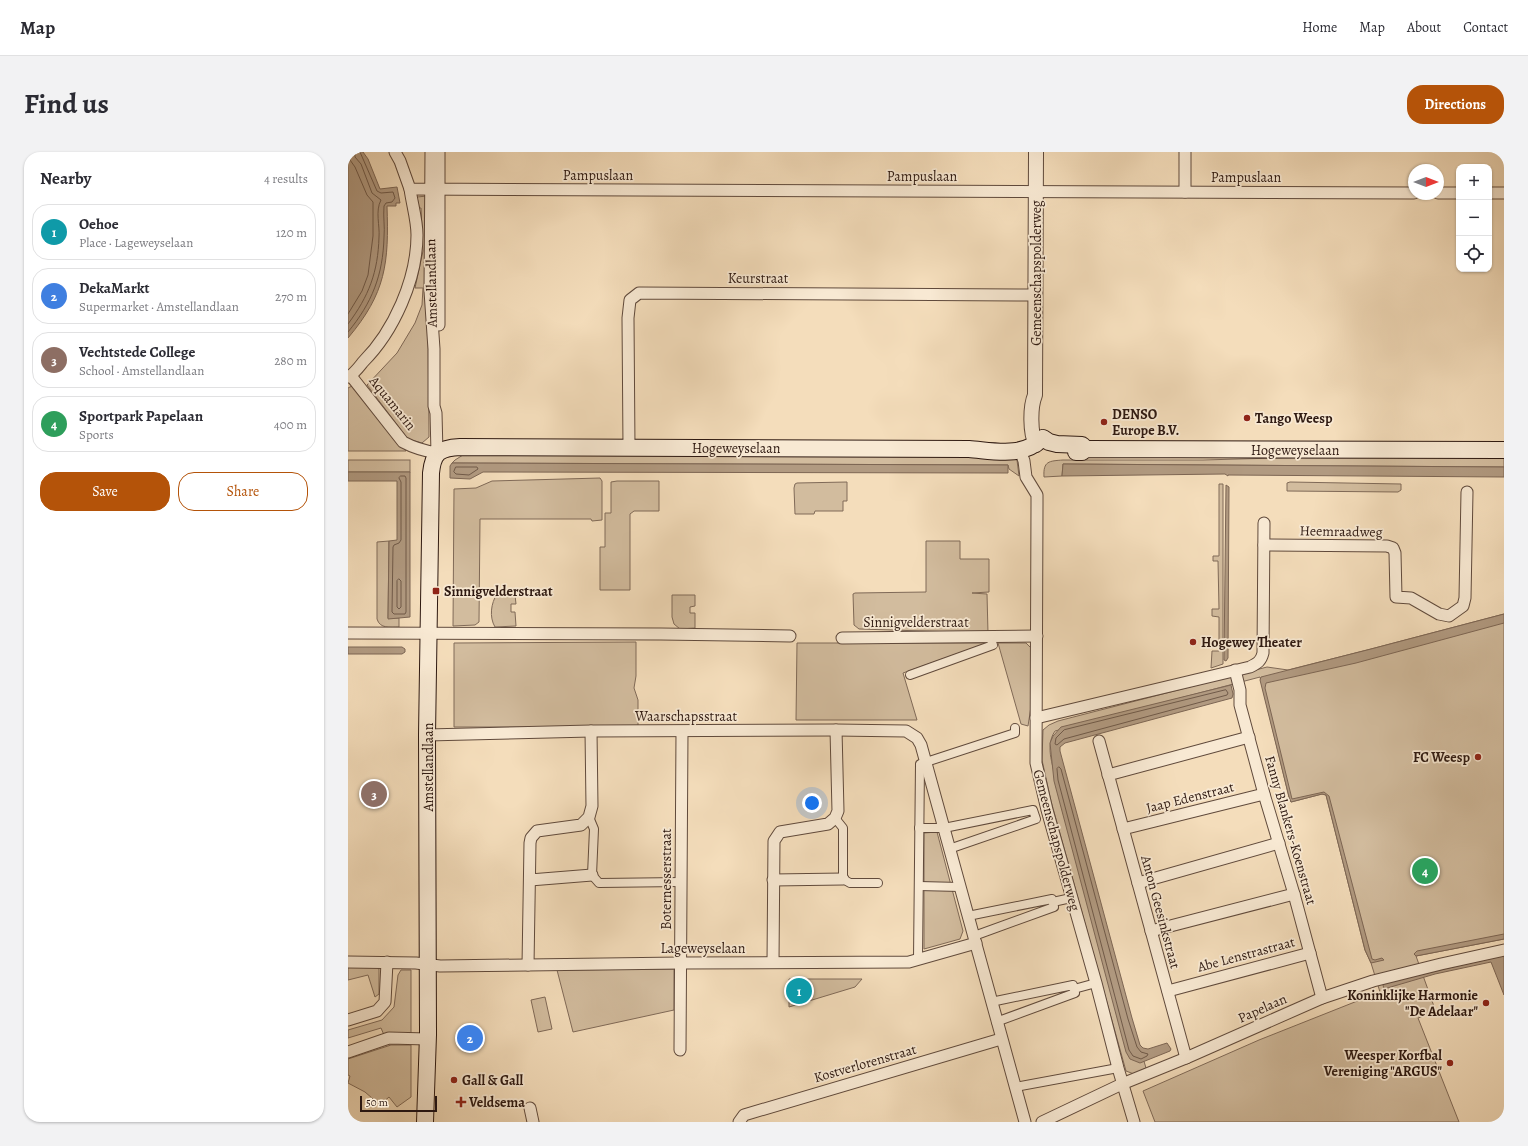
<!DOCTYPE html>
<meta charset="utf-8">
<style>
body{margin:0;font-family:Alegreya,serif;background:#f2f2f3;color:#2b2b33}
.controls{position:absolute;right:12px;top:12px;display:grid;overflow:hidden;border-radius:8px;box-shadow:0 1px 3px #0004}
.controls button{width:36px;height:36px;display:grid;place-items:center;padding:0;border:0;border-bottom:1px solid #e1e1e2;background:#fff;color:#2b2b33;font:20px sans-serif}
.compass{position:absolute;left:1060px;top:12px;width:36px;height:36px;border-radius:50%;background:#fff;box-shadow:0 1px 3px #0004;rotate:90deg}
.scale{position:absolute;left:12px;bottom:10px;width:77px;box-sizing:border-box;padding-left:4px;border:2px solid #2e1911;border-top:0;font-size:11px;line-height:14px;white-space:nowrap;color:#2e1911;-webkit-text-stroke:3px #f8e9d3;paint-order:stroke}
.you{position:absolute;left:464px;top:651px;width:14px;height:14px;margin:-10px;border:3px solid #fff;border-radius:50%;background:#1a73e8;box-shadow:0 0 0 6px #1a73e833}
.badge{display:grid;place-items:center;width:26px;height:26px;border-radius:50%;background:#b45309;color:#fff;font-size:13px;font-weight:700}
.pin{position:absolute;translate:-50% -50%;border:2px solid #fff;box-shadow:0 1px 4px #0006}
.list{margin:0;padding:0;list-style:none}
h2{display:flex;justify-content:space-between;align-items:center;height:52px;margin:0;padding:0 16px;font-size:17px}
h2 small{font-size:13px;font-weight:400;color:#7c7c81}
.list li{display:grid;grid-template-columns:26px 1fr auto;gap:12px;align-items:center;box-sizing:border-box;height:56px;margin:0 8px 8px;padding:0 8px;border:1px solid #e1e1e2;border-radius:16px}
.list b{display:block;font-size:15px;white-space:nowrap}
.list p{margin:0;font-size:13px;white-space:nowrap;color:#7c7c81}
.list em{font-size:13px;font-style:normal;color:#7c7c81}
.actions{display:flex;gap:8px;padding:12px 16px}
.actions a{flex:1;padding:9px 0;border:1px solid #b45309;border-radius:16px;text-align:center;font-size:14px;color:#b45309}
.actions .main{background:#b45309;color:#fff}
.icon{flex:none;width:22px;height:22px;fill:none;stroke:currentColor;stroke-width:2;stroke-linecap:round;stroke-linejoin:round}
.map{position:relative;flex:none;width:1156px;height:970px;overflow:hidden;border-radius:16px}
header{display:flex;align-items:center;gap:24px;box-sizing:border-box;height:56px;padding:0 20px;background:#fff;border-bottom:1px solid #e1e1e2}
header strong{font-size:19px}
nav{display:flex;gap:22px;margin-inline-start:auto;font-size:14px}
.intro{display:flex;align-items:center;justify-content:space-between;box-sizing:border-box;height:96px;padding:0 24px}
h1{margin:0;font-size:28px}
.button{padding:10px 18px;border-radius:16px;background:#b45309;color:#fff;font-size:14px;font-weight:700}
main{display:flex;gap:24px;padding:0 24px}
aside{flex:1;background:#fff;border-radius:16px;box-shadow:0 1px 3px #0004}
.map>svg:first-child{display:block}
.green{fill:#d2bc9e;stroke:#806a58}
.water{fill:#b19a81;stroke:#7d6654}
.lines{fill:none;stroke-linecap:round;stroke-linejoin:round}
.shore{stroke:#705a49;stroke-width:1}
.pedestrian-casing{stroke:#604a3c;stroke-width:10}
.minor-casing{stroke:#604a3c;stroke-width:13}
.tertiary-casing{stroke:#604a3c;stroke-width:16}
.secondary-casing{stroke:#2e1911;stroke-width:18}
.pedestrian{stroke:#f8e9d3;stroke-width:8}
.minor{stroke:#f8e9d3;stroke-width:11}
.tertiary{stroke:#f8e9d3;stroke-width:14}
.secondary{stroke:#f8e9d3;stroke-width:16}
.poi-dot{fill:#8f2418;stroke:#f8e9d3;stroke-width:1.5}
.labels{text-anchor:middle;stroke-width:3.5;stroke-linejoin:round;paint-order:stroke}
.street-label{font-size:14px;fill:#2e1911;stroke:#f8e9d3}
.poi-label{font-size:14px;font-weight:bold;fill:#2e1911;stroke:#f8e9d3;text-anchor:start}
</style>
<header>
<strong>Map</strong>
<nav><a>Home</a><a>Map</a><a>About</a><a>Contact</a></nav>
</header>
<div class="intro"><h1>Find us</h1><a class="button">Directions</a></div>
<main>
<aside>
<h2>Nearby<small>4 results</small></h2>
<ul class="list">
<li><span class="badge" style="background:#0f9aa8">1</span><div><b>Oehoe</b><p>Place · Lageweyselaan</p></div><em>120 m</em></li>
<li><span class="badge" style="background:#3f7fe0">2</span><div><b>DekaMarkt</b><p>Supermarket · Amstellandlaan</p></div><em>270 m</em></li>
<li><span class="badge" style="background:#8d6e63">3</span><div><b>Vechtstede College</b><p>School · Amstellandlaan</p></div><em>280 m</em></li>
<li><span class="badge" style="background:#2e9e5b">4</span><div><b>Sportpark Papelaan</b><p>Sports</p></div><em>400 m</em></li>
</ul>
<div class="actions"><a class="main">Save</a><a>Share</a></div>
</aside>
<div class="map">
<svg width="1156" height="970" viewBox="0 0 1156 970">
<rect width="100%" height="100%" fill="#f4ddbb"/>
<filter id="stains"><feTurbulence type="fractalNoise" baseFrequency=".005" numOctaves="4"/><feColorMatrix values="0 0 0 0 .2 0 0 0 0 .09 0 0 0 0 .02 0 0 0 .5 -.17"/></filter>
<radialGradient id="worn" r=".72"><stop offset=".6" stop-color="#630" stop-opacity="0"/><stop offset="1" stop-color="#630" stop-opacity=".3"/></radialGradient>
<!-- green -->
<g class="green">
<path d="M79,44l2,241 -7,6 -14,-4 -41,-54 30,-32 18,-30 7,-18 1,-17h-8l8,-37 -2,-43h-2l-2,-11z"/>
<path d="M4,234l6,6 48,59h-58v-63z"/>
<path d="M241,299l405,3 23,6 2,16 -10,-7 -1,-4 -556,-2 3,-3 8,-5z"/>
<path d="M1033,303l123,1v11l-441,-3 -1,12 -18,1c-1,-16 5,-16 19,-17h140z"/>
<rect x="0" y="308" width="62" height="12"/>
<path d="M252,326l2,3v39l-10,1 -1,-2h-111l-1,103 -4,3 -22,1 1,-137 22,-1 16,-7z"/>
<path d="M269,329h42v30h-25l-4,3v76h-30v-43h5v-34h6v-31z"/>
<path d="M499,330v19h-4v10h-28l-1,3h-19l-1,-26 1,-4 2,-1z"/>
<path d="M942,330l111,2v6l-3,2 -111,-1v-8z"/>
<path d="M871,332h4v180l-12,4 1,-17h7v-34l-7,-1v-7h7l-1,-48h-5v-5h6z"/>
<path d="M41,389l-1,77h11v9c-9,0 -19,2 -22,-8v-77z"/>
<path d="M578,389h34v18h29v33l-17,1 15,1 1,39 -129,-4 -5,-4 -1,-31 2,-1 71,-1z"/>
<path d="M149,442l18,1 1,9h-5v8h4l1,14 -21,1c-6,-10 -4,-24 2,-33z"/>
<path d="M324,443h23v11l-5,1v6h5v15l-15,1 -6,-5 -2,-7z"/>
<path d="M1156,462v325l-88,17 20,56 -18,6 41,104h-304l-12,-31 116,-51 121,-48 -9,-29 -6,-13 -39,-155 -4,-1 -31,8 -2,-5 -29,-120 -205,54c-11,16 -1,37 3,55l74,235 14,47 -12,6 -8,-3 -75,-270 -9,-41 1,-30 6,-5 9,-4 209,-54 21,3 83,-21z"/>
<path d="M288,490v34l-2,12 4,12v27h-184v-84z"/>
<path d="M449,491h190l-84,30 14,47h-121z"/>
<path d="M650,491h28l6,6v51l-4,26 -7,-2z"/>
<path d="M589,680l26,99 -3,8 -36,10v-116z"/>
<path d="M0,815h28l3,2v25l-4,3 -7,-22 -20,5z"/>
<path d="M326,817v41l-101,22 -16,-62z"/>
<path d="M53,818h10v63h-14l-13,2 -3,-7 -33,10v-8l34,-10 12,-13 4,-32z"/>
<path d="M441,827h73l-7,8 -66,20z"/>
<path d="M197,845l7,32 -14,3 -7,-32z"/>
<path d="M43,893h20v52l-14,10 -8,-10 -9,8 -15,-13 -17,-9 2,-7 -2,-1v-16z"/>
</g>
<!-- water -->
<g class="water">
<path d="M0,0h15l5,7 12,30 17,-2 3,16h-4v3h-9c2,57 -1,87 -39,132z"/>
<path d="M104,311l556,2v8l-520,-1h-5l-13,7 -20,-1v-12z"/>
<path d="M715,312l441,3v10l-276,-2v1l-3,-2 -163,2z"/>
<path d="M0,320h62v145l-22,2 1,-78 8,-1v-59h-49z"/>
<path d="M878,333l3,2 -1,171 -2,3 -2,-1z"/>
<path d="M1156,462v9l-148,40 -90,20 -1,5 27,111 32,-7 5,4 43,163 3,1 7,-2 2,2 -13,3 -6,-13 -39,-155 -4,-1 -31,8 -2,-5 -29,-117 1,-3 110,-28z"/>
<path d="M0,495h54l3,2v3l-3,2h-54z"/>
<path d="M883,533l2,9 -1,4 -167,45 -5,4v4l72,267 8,27 3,3 5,1 19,-6 4,6 -1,2 -30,12 -10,-4 -4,-7 -72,-271 -4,-38 3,-7 8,-9z"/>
<path d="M1156,782v5l-88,17 -2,-2 3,-3z"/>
<path d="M1156,803v40l-13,-33 -56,12 -51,15 -1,-4 2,-2z"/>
</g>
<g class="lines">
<!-- shore -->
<g class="shore">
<path d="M0,162l14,-23 6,-16 5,-39v-34l-6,-7 -12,-28 -5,-7 -1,-8"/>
<path d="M0,172c21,-28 30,-52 31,-87 1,-11 -4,-26 2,-37l-9,-7 -11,-29 -6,-7v-5"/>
<path d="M0,180c24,-29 35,-57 36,-95 1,-10 -1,-20 0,-31l2,-3 6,-1 3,-4 -2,-6 -12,1 -4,-2 -17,-39"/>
<path d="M108,315h21l1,2 -9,6 -13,-1 -2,-2z"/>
<path d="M53,324h4l1,2v134l-1,2h-11l-2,-2 1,-65 1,-2 5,-2 2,-3v-58l-2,-4z"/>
<path d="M51,427l2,2v26l-2,2 -2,-2v-26z"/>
<path d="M878,538l2,3 -1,2 -163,44 -7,6 -2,-1 1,-6 8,-8z"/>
<path d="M711,615l2,2 67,250 9,28 4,5 7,2 -1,2 -6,3 -8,-3 -4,-6 -71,-270 -1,-11z"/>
</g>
<!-- pedestrian casing -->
<g class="pedestrian-casing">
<g id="pedestrian">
<path d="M562,523l83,-30 -3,-8"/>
<path d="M241,665l5,12 -2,46 7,8 82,-1"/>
<path d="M487,666l8,10v51l7,4h28"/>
<path d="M571,676h25l89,-18 3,9 -87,30"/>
<path d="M571,734l41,1"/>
<path d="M705,750l18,-4"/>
<path d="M620,764l84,-17 2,8 -80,29"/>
<path d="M570,807l2,-195 95,-31v-5"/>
<path d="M726,837l22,-6"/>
<path d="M643,850l82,-17 2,8 -79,29"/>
<path d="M667,935l103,-19"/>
</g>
</g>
<!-- minor casing -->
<g class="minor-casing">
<g id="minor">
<path d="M47,0l5,9 10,28 1004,4"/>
<path d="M837,0v40"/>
<path d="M1090,41h21"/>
<path d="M1141,41h15"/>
<path d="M91,173v-173"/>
<path d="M3,224l52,66c11,6 22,9 34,11l-1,-40 -2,-7v-57l-4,-58 1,-139"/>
<path d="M0,225c6,-3 11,-10 15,-15 31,-31 54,-83 54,-127 0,-15 -5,-31 -7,-46"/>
<path d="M281,296l-1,-130 2,-18 9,-7 397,2"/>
<path d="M672,298l4,11 2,16 11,18v10l-1,258 11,47 49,173 22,85 16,54"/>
<path d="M916,393l123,1 6,2 2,5 1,44 15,1 28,16 10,2 14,-10 2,-8 2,-106"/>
<path d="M0,481l313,1 129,2"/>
<path d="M494,486l195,-2"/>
<path d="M887,518l5,20v15l24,89 30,100 28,104"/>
<path d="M688,566l214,-51c8,-4 11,-6 13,-14l1,-130"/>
<path d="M79,583l164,-4 245,-1 70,1 11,7 4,7 104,377"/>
<path d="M751,589l87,317"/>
<path d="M760,623l141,-38"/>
<path d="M775,677l141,-35"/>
<path d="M182,728l62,-5"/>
<path d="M425,728l70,-1"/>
<path d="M790,731l141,-40"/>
<path d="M803,779l143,-37"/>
<path d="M0,810l68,1 24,3 240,-3 229,-1 67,-19"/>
<path d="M425,810l1,-121 6,-9 48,-8 7,-6 3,-7 -2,-81"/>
<path d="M180,813l2,-122 1,-5 6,-7 44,-6 8,-8 3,-11 -1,-75"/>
<path d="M820,839l142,-38"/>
<path d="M0,868l29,-9 8,-9 2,-40"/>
<path d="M332,898l2,-318"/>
<path d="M0,900l41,-14 38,1"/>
<path d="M182,956l3,14"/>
<path d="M391,970l5,-7 257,-76"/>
<path d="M694,970l80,-38 64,-26 136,-60 51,-17 68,-17 63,-14"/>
</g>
</g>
<!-- tertiary casing -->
<g class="tertiary-casing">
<path id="tertiary" d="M688,293c-6,-12 -6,-38 -1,-50l1,-243"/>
</g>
<!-- secondary casing -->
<g class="secondary-casing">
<g id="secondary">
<path d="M728,300h6l4,-3 418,1"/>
<path d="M77,970l3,-87 -1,-300 4,-262c2,-20 8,-25 29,-26l509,2c26,2 53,9 74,-11l6,4 8,2 25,1 4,4"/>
</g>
</g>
<!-- pedestrian -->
<use href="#pedestrian" class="pedestrian"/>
<!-- minor -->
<use href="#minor" class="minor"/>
<!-- tertiary -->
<use href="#tertiary" class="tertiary"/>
<!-- secondary -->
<use href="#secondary" class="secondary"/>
</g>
<!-- markers -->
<g class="poi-dot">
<circle cx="899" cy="266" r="4"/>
<circle cx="756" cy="270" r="4"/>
<rect x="84" y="435" width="8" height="8" rx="2"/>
<circle cx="845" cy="490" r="4"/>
<circle cx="1130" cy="605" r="4"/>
<circle cx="1138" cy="851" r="4"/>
<circle cx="1102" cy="911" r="4"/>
<circle cx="106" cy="928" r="4"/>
<path d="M111 944h4v4h4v4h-4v4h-4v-4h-4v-4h4z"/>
</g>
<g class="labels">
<!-- street labels -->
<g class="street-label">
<text x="250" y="28">Pampuslaan</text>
<text x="574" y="29">Pampuslaan</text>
<text x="898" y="30">Pampuslaan</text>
<text transform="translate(688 121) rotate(-90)" y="5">Gemeenschapspolderweg</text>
<text x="410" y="131">Keurstraat</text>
<text transform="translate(83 131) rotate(-91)" y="5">Amstellandlaan</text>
<text transform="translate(45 251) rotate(51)" y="5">Aquamarin</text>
<text x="388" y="301">Hogeweyselaan</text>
<text x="947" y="303">Hogeweyselaan</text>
<text transform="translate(993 379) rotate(1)" y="5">Heemraadweg</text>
<text x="568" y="475">Sinnigvelderstraat</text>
<text x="338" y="569">Waarschapsstraat</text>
<text transform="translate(80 615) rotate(-90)" y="5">Amstellandlaan</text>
<text transform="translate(842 645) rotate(-14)" y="5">Jaap Edenstraat</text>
<text transform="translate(943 678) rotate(74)" y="5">Fanny Blankers-Koenstraat</text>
<text transform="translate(709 688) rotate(75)" y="5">Gemeenschapspolderweg</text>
<text transform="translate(318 727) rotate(-90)" y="5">Boternesserstraat</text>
<text transform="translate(813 760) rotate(75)" y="5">Anton Geesinkstraat</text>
<text x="355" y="801">Lageweyselaan</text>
<text transform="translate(898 802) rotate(-15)" y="5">Abe Lenstrastraat</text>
<text transform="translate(914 856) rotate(-24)" y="5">Papelaan</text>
<text transform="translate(517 911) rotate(-16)" y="5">Kostverlorenstraat</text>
</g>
<!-- poi labels -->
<g class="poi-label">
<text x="764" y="267">DENSO<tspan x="764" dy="16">Europe B.V.</tspan></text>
<text x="907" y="271">Tango Weesp</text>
<text x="96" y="444">Sinnigvelderstraat</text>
<text x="853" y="495">Hogewey Theater</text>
<text x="1122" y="610" text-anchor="end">FC Weesp</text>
<text x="1130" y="848" text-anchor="end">Koninklijke Harmonie<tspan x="1130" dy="16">"De Adelaar"</tspan></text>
<text x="1094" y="908" text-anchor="end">Weesper Korfbal<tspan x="1094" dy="16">Vereniging "ARGUS"</tspan></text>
<text x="114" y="933">Gall &amp; Gall</text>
<text x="121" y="955">Veldsema</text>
</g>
</g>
<rect width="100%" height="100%" filter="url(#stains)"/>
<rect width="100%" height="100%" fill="url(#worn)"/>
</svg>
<div class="controls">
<button>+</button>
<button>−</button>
<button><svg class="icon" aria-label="locate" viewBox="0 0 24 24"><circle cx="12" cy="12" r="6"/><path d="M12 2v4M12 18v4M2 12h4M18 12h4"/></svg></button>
</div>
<svg class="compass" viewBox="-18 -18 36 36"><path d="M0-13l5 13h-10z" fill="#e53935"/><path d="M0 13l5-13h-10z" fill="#7c7c81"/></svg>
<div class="scale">50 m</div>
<div class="you"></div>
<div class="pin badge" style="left:451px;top:839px;background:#0f9aa8">1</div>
<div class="pin badge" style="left:122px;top:886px;background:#3f7fe0">2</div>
<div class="pin badge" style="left:26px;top:642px;background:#8d6e63">3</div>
<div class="pin badge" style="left:1077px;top:719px;background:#2e9e5b">4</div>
</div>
</main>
